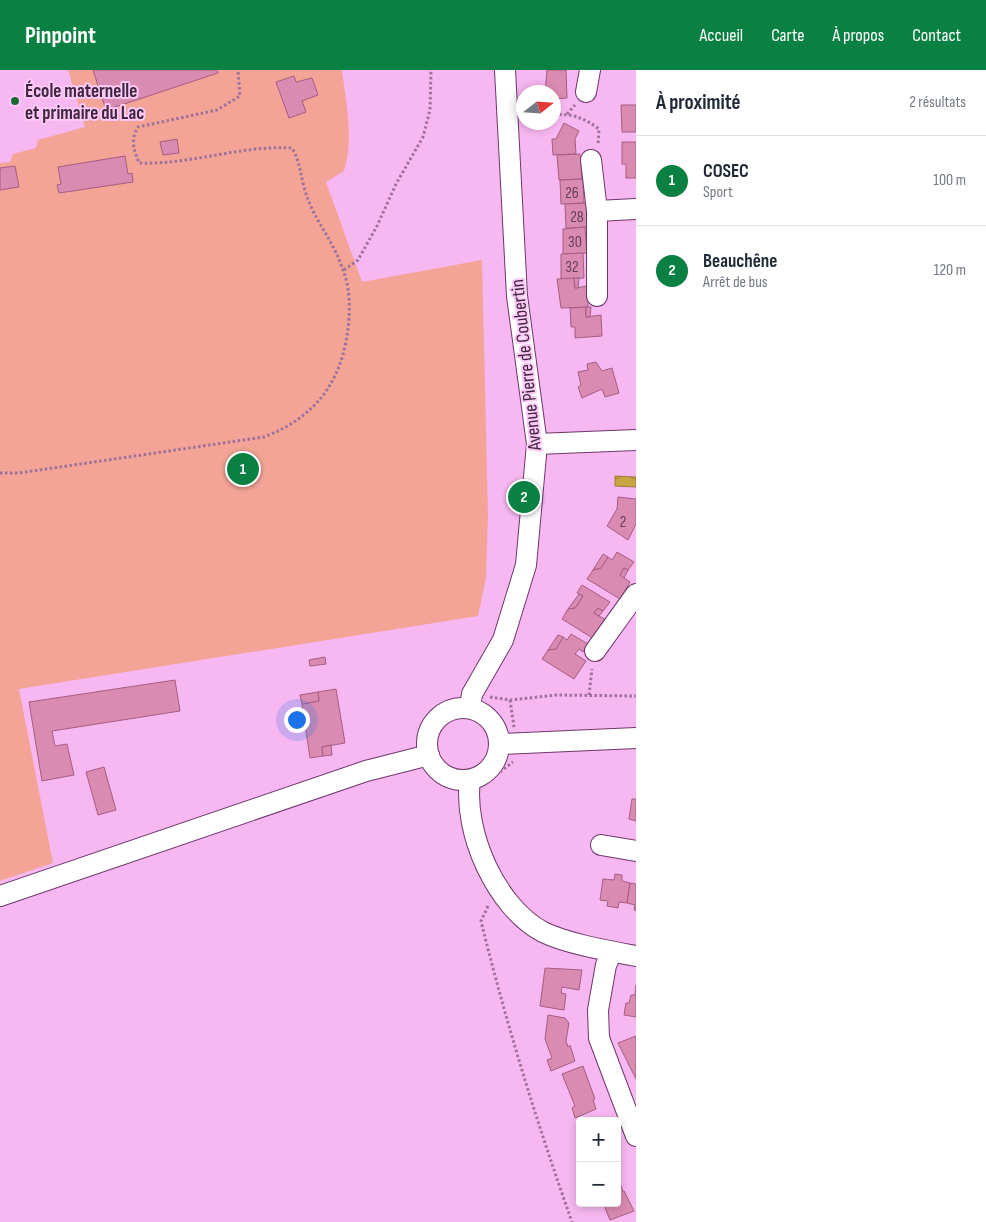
<!DOCTYPE html>
<html lang="fr">
<meta charset="utf-8">
<style>
body{margin:0;font-family:"Sofia Sans Condensed",sans-serif;background:#f6f6f7;color:#1f2937}
.controls{position:absolute;right:15px;bottom:15px;display:grid;overflow:hidden;border-radius:5px;box-shadow:0 2px 8px #0003}
.controls button{width:45px;height:45px;display:grid;place-items:center;padding:0;border:0;border-bottom:1px solid #e0e1e3;background:#fff;color:#1f2937;font:25px sans-serif}
.compass{position:absolute;left:516px;top:15px;width:45px;height:45px;border-radius:50%;background:#fff;box-shadow:0 2px 8px #0003;rotate:73deg}
.you{position:absolute;left:296px;top:649px;width:18px;height:18px;margin:-12px;border:4px solid #fff;border-radius:50%;background:#1a73e8;box-shadow:0 0 0 8px #1a73e833}
.badge{display:grid;place-items:center;width:32px;height:32px;border-radius:50%;background:#0b8043;color:#fff;font-size:16px;font-weight:700}
.pin{position:absolute;translate:-50% -50%;border:2px solid #fff;box-shadow:0 1px 5px #0006}
.list{margin:0;padding:0;list-style:none}
h2{display:flex;justify-content:space-between;align-items:center;height:65px;margin:0;padding:0 20px;font-size:21px}
h2 small{font-size:16px;font-weight:400;color:#747a83}
.list li{display:grid;grid-template-columns:32px 1fr auto;gap:15px;align-items:center;box-sizing:border-box;height:90px;padding:0 20px;border-top:1px solid #e0e1e3}
.list b{display:block;font-size:19px;white-space:nowrap}
.list p{margin:0;font-size:16px;white-space:nowrap;color:#747a83}
.list em{font-size:16px;font-style:normal;color:#747a83}
.map{position:relative;flex:none;width:636px;height:1152px;overflow:hidden}
header{display:flex;align-items:center;gap:30px;box-sizing:border-box;height:70px;padding:0 25px;background:#0b8043;color:#fff}
header strong{font-size:24px}
nav{display:flex;gap:28px;margin-inline-start:auto;font-size:18px}
main{display:flex}
aside{flex:1;background:#fff}
.map>svg:first-child{display:block}
.grass{fill:#f3a497}
.water{fill:url(#water-waves);stroke:#9f7f40}
.building{fill:#d98bb1;stroke:#a65d82}
.lines{fill:none;stroke-linecap:round;stroke-linejoin:round}
.minor-casing{stroke:#6e376b;stroke-width:22}
.path{stroke:#9e719a;stroke-width:3;stroke-dasharray:2.5 2.5;stroke-linecap:butt}
.minor{stroke:#fff;stroke-width:20}
.poi-dot{fill:#1f6734;stroke:#fdc9f8;stroke-width:2}
.labels{text-anchor:middle;stroke-width:4;stroke-linejoin:round;paint-order:stroke}
.number-label{font-size:16px;fill:#66405b}
.poi-label{font-size:19px;font-weight:bold;fill:#3f273e;stroke:#fdc9f8;text-anchor:start}
.street-label{font-size:19px;fill:#3f273e;stroke:#fdc9f8}
</style>
<header>
<strong>Pinpoint</strong>
<nav><a>Accueil</a><a>Carte</a><a>À propos</a><a>Contact</a></nav>
</header>
<main>
<div class="map">
<svg width="636" height="1152" viewBox="0 0 636 1152">
<defs>
<pattern id="water-waves" width="16" height="10" patternUnits="userSpaceOnUse" patternTransform="scale(1.25)"><rect width="16" height="10" fill="#c8a541"/><path d="M0 5q4-4 8 0t8 0" fill="none" stroke="#a48638"/></pattern>
</defs>
<rect width="100%" height="100%" fill="#f7b7f1"/>
<!-- grass -->
<path class="grass" d="M68,0h274c4,33 12,68 2,101l-18,11 36,100 120,-22 6,255 -2,63 -8,38 -459,73 34,174 -53,18v-718l10,-1 3,-8 23,-6 2,-8 47,-13z"/>
<!-- water -->
<path class="water" d="M615,406l21,1v10l-21,-1z"/>
<!-- building -->
<g class="building">
<path d="M93,0h124l1,3 -112,37z"/>
<path d="M547,0h19l1,28 -13,1v-7h-9z"/>
<path d="M294,6l2,6 16,-4 6,17 -16,6 4,11 -17,6 -13,-36z"/>
<path d="M621,35h15v27h-14z"/>
<path d="M564,53l15,8 -4,8 1,15 -23,1 -1,-16h4z"/>
<path d="M177,69l2,14 -16,2 -3,-13z"/>
<path d="M622,72h14v36h-10v-14h-4z"/>
<path d="M580,84l2,25 -23,1 -2,-25z"/>
<path d="M125,86l3,18 4,-1 1,9 -74,11 -2,-8 4,-1 -3,-17z"/>
<path d="M15,96l4,21 -19,3v-22z"/>
<path d="M583,109l1,24 -23,1 -1,-24z"/>
<path d="M588,133l2,24 -24,1 -1,-24z"/>
<path d="M585,157l2,26 -24,1v-25z"/>
<path d="M583,183l1,25 -23,1v-25z"/>
<path d="M574,208l1,10 13,-2v21l-27,1 -4,-29z"/>
<path d="M574,208h5l-1,10h-3z"/>
<path d="M586,237v10l15,-2 1,21 -27,2v-11h-4l-1,-19z"/>
<path d="M586,237h5l-1,10h-4z"/>
<path d="M596,292l6,9 10,-3 7,25 -14,4 -3,-8 -20,9 -4,-11 3,-2 -3,-13 10,-2 -1,-6z"/>
<path d="M618,427l18,2v25l-8,16 -21,-14 10,-17z"/>
<path d="M617,482l17,10 -6,8 -4,-2 -4,7 10,7 -10,17 -33,-20 6,-9 8,-2 7,-11 4,3z"/>
<path d="M603,484l5,3 -7,11 -8,2z"/>
<path d="M624,498l4,2 -4,8 -4,-3z"/>
<path d="M582,515l28,17 -7,9 -5,-3 -4,5 12,7 -12,19 -32,-20 6,-10 7,-1 8,-12 -6,-3z"/>
<path d="M579,524l4,2 -8,12 -7,1z"/>
<path d="M598,538l5,3 -4,5 -5,-3z"/>
<path d="M571,564l17,10 -5,8 -4,-3 -4,5 11,7 -12,18 -32,-20 6,-9 8,-1 7,-12 4,3z"/>
<path d="M558,565l5,2 -7,12 -8,1z"/>
<path d="M325,587l1,7 -16,2 -1,-6z"/>
<path d="M175,610l5,31 -128,20 3,15 12,-2 7,31 -32,6 -13,-79z"/>
<path d="M336,619l9,54 -23,4 1,9 -13,2 -8,-54 17,-3 -1,-9z"/>
<path d="M318,622l1,9 -17,3 -2,-9z"/>
<path d="M331,675l1,10 -9,1 -1,-9z"/>
<path d="M104,697l12,43 -18,5 -12,-43z"/>
<path d="M632,729h4v22l-7,-2z"/>
<path d="M615,804l7,1v6l8,2 -3,20 -8,-1 -1,6 -11,-2 1,-5 -8,-1 3,-21 11,1z"/>
<path d="M630,813l6,1v26h-2l1,-5 -8,-2z"/>
<path d="M545,898l37,2 -3,20 -17,-3 -1,6 5,1 -2,16 -24,-4z"/>
<path d="M636,915v32l-12,-2 2,-12h3l2,-8h4z"/>
<path d="M548,945l17,3 4,5 -3,18 2,6 2,-2 5,16 -24,10 -4,-11 5,-2 -7,-19z"/>
<path d="M636,966v43l-18,-36z"/>
<path d="M583,996l12,33 -2,1 3,9 -21,9 -3,-10 3,-2 -13,-32z"/>
<path d="M617,1103l6,19 1,-1 10,20 -24,9 -6,-15 1,-2h12z"/>
</g>
<g class="lines">
<!-- minor casing -->
<g class="minor-casing">
<g id="minor">
<path d="M586,22l4,-22"/>
<path d="M591,90l6,51v85"/>
<path d="M597,141l39,-2"/>
<path d="M537,374l99,-4"/>
<path d="M595,581l41,-57"/>
<circle cx="463" cy="674" r="36"/>
<path d="M470,638l2,-14 31,-54 23,-75 11,-121 -20,-148 -12,-226"/>
<path d="M500,674l136,-6"/>
<path d="M470,710c-7,52 26,127 73,152 25,12 66,19 93,24"/>
<path d="M601,775l35,6"/>
<path d="M0,826l366,-125 63,-16"/>
<path d="M612,882l-6,13 -8,45 1,28 37,98"/>
</g>
</g>
<!-- path -->
<g class="path">
<path d="M567,44l8,-9"/>
<path d="M554,45c18,-2 30,3 45,14l-1,16"/>
<path d="M344,200l14,-10 19,-34 19,-42 27,-47 7,-27 1,-40"/>
<path d="M0,403h19l245,-36c55,-21 81,-60 85,-119 1,-15 0,-34 -6,-48 -7,-22 -21,-41 -31,-61 -3,-7 -6,-14 -8,-22 -4,-14 -4,-26 -12,-39 -52,-3 -101,17 -153,15 -5,-14 -9,-22 -1,-36l79,-17 23,-14 -2,-26"/>
<path d="M589,625l3,-26"/>
<path d="M490,627l20,3 47,-5 79,1"/>
<path d="M510,630l4,27"/>
<path d="M488,711l25,-19"/>
<path d="M488,836l-7,15c25,102 56,202 91,301"/>
</g>
<!-- minor -->
<use href="#minor" class="minor"/>
</g>
<!-- markers -->
<circle class="poi-dot" cx="15" cy="31" r="5"/>
<g class="labels">
<!-- number labels -->
<g class="number-label">
<text x="572" y="128">26</text>
<text x="577" y="152">28</text>
<text x="575" y="177">30</text>
<text x="572" y="202">32</text>
<text x="623" y="457">2</text>
</g>
<!-- poi labels -->
<g class="poi-label">
<text x="25" y="27">École maternelle<tspan x="25" dy="22">et primaire du Lac</tspan></text>
</g>
<!-- street labels -->
<g class="street-label">
<text transform="translate(525 295) rotate(-96)" y="7">Avenue Pierre de Coubertin</text>
</g>
</g>
</svg>
<div class="controls">
<button>+</button>
<button>−</button>
</div>
<svg class="compass" viewBox="-18 -18 36 36"><path d="M0-13l5 13h-10z" fill="#e53935"/><path d="M0 13l5-13h-10z" fill="#747a83"/></svg>
<div class="you"></div>
<div class="pin badge" style="left:243px;top:399px">1</div>
<div class="pin badge" style="left:524px;top:427px">2</div>
</div>
<aside>
<h2>À proximité<small>2 résultats</small></h2>
<ul class="list">
<li><span class="badge">1</span><div><b>COSEC</b><p>Sport</p></div><em>100 m</em></li>
<li><span class="badge">2</span><div><b>Beauchêne</b><p>Arrêt de bus</p></div><em>120 m</em></li>
</ul>
</aside>
</main>
